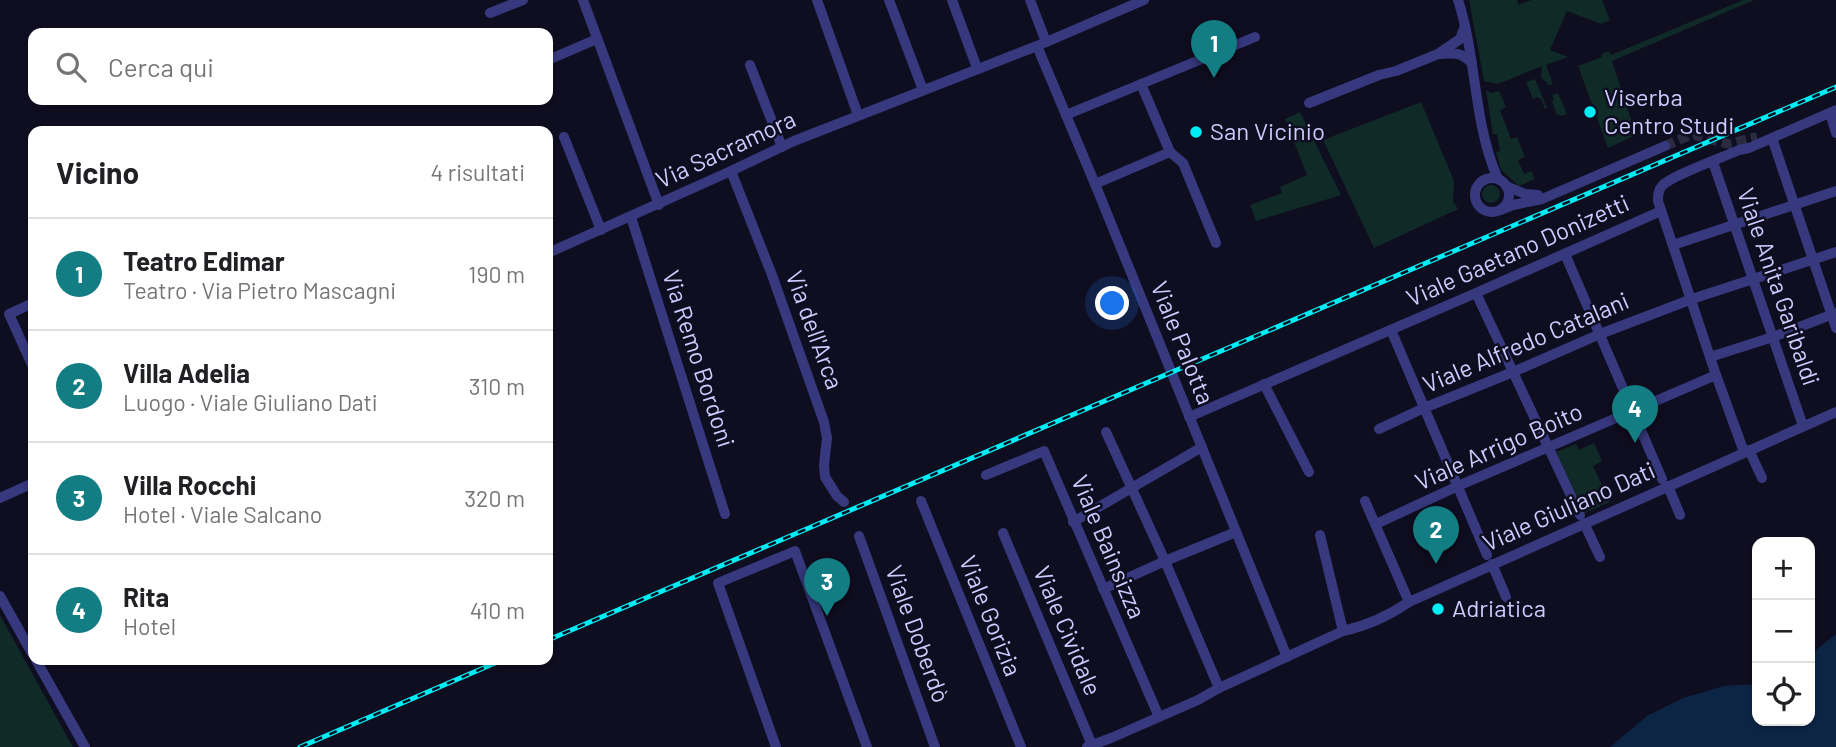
<!DOCTYPE html>
<html lang="it">
<meta charset="utf-8">
<style>
body{margin:0;font-family:Barlow,sans-serif;background:#f6f6f6;color:#202124}
.controls{position:absolute;right:21px;bottom:21px;display:grid;overflow:hidden;border-radius:14px;box-shadow:0 2px 5px #0004}
.controls button{width:63px;height:63px;display:grid;place-items:center;padding:0;border:0;border-bottom:2px solid #e0e0e0;background:#fff;color:#202124;font:35px sans-serif}
.you{position:absolute;left:1113px;top:304px;width:24px;height:24px;margin:-18px;border:5px solid #fff;border-radius:50%;background:#1a73e8;box-shadow:0 0 0 10px #1a73e833}
.badge{display:grid;place-items:center;width:46px;height:46px;border-radius:50%;background:#127d82;color:#fff;font-size:23px;font-weight:700}
.pin{position:absolute;translate:-50% -58px;filter:drop-shadow(0 2px 4px #0008)}
.pin::after{content:'';position:absolute;top:37px;width:24px;height:21px;background:inherit;clip-path:polygon(0 0,100% 0,50% 100%)}
.list{margin:0;padding:0;list-style:none}
h2{display:flex;justify-content:space-between;align-items:center;height:91px;margin:0;padding:0 28px;font-size:30px}
h2 small{font-size:23px;font-weight:400;color:#757577}
.list li{display:grid;grid-template-columns:46px 1fr auto;gap:21px;align-items:center;box-sizing:border-box;height:112px;padding:0 28px;border-top:2px solid #e0e0e0}
.list b{display:block;font-size:26px;white-space:nowrap}
.list p{margin:0;font-size:23px;white-space:nowrap;color:#757577}
.list em{font-size:23px;font-style:normal;color:#757577}
.icon{flex:none;width:38px;height:38px;fill:none;stroke:currentColor;stroke-width:2;stroke-linecap:round;stroke-linejoin:round}
.map{position:relative;flex:none;width:1836px;height:747px;overflow:hidden}
.search{position:absolute;background:#fff;box-shadow:0 2px 5px #0004;left:28px;top:28px;width:525px;height:77px;display:flex;align-items:center;gap:18px;box-sizing:border-box;padding:0 24px;border-radius:14px;color:#757577;font-size:26px}
.panel{position:absolute;background:#fff;box-shadow:0 2px 5px #0004;left:28px;top:126px;width:525px;height:539px;border-radius:14px}
.map>svg:first-child{display:block}
.green{fill:#102a27}
.water{fill:#0c2545}
.lines{fill:none;stroke-linecap:round;stroke-linejoin:round}
.minor-tunnel{stroke:#2c2a41;stroke-width:10;stroke-dasharray:10 5;stroke-linecap:butt}
.minor{stroke:#37397f;stroke-width:10}
.rail-casing{stroke:#00edf6;stroke-width:5}
.rail{stroke:#0f0d20;stroke-width:2.5;stroke-dasharray:8;stroke-linecap:butt}
.poi-dot{fill:#00edf6;stroke:#0f0d20;stroke-width:2.5}
.labels{text-anchor:middle;stroke-width:5;stroke-linejoin:round;paint-order:stroke}
.poi-label{font-size:24px;fill:#cecbff;stroke:#0f0d20;text-anchor:start}
.street-label{font-size:24px;fill:#cecbff;stroke:#0f0d20}
</style>
<div class="map">
<svg width="1836" height="747" viewBox="0 0 1836 747">
<rect width="100%" height="100%" fill="#0f0d20"/>
<!-- green -->
<g class="green">
<path d="M1469,0h48l2,5 12,-5h71l8,20 -9,4 -34,-13 -17,39 18,7 -22,8 7,19 -5,1 -2,-4h-2l-3,-4 1,-11 -44,18 -14,-3z"/>
<path d="M1743,0h11l-142,61 24,74 -28,13 -30,-82 24,-9 -1,-3 8,-3 2,4z"/>
<path d="M1535,79l12,29 -2,1 -4,-10 -4,-2 -4,2 -7,-17z"/>
<path d="M1486,90l5,3 8,-2 7,16 -6,3 11,29 6,-2 8,20 -7,3 6,14 7,-3 4,8 -16,7 -18,-16 -5,-18 4,-1 -3,-17h-4z"/>
<path d="M1558,93l9,21 -7,2 -1,-2 -2,1 -5,-13 2,-2 -2,-5z"/>
<path d="M1421,102l33,79 -1,20 5,8 -84,39 -51,-108z"/>
<path d="M1300,112l41,83 -85,26 -6,-16 32,-12 -2,-6 27,-12 -22,-56z"/>
<circle cx="1491" cy="194" r="9"/>
<path d="M1594,443l8,18 -9,5 17,36 -25,11 -29,-61 20,-8 3,6z"/>
<path d="M0,615l69,125 4,7h-73z"/>
</g>
<!-- water -->
<path class="water" d="M1836,634v113h-226l37,-31 36,-18 41,-12 33,-2v37h53v-66z"/>
<g class="lines">
<!-- minor-tunnel -->
<path class="minor-tunnel" d="M1665,146l23,-10 7,-1 34,9 28,-7"/>
<!-- minor -->
<g class="minor">
<path d="M583,0l76,205"/>
<path d="M817,0l41,115"/>
<path d="M889,0l34,90"/>
<path d="M952,0l25,68"/>
<path d="M1030,0l16,42"/>
<path d="M1458,0c19,58 15,123 40,179"/>
<path d="M490,13l33,-13"/>
<path d="M1037,46l58,138 192,473"/>
<path d="M1441,54c15,-1 19,-2 31,9"/>
<path d="M548,60l49,-21"/>
<path d="M750,65l32,82"/>
<path d="M1141,84l29,68 13,11 33,80"/>
<path d="M1309,103l70,-28 17,-4 42,-17 22,-15 5,-13"/>
<path d="M1830,113l6,20"/>
<path d="M1066,115l189,-78"/>
<path d="M564,137l37,93"/>
<path d="M1772,138l64,190"/>
<path d="M1713,162l90,264"/>
<path d="M731,171l41,104 52,147 3,16 -3,27 1,12 12,19 7,6"/>
<circle cx="1492" cy="195" r="17"/>
<path d="M1095,184l75,-32"/>
<path d="M1506,186l19,8 13,1"/>
<path d="M1500,210l13,-5 29,-6 123,-53"/>
<path d="M631,217l94,297"/>
<path d="M1673,245l163,-54"/>
<path d="M548,253l183,-82 63,-30 243,-95 107,-46"/>
<path d="M1565,254l97,225"/>
<path d="M1476,293l104,222"/>
<path d="M33,303l-24,11 24,53"/>
<path d="M1391,330l96,225"/>
<path d="M1710,357l63,-20 63,-24"/>
<path d="M1264,384l45,88"/>
<path d="M1189,417l287,-124 185,-82"/>
<path d="M1379,429l45,-21 89,-36 87,-38 92,-35 144,-47"/>
<path d="M1106,432l59,129 54,127"/>
<path d="M1749,450l13,28"/>
<path d="M1744,452l-28,-77 -58,-174c0,-6 0,-11 4,-15 8,-10 62,-29 77,-36l10,-2 87,-38"/>
<path d="M986,475l58,-24 115,266"/>
<path d="M1668,486l12,29"/>
<path d="M0,498l33,-15"/>
<path d="M921,501l100,246"/>
<path d="M1365,501l44,101"/>
<path d="M1073,522l129,-75"/>
<path d="M1584,523l16,34"/>
<path d="M1376,524l82,-38 258,-111"/>
<path d="M1003,533l89,212"/>
<path d="M1320,535l23,96"/>
<path d="M859,536l76,211"/>
<path d="M1492,564l14,33"/>
<path d="M1103,589l62,-28 71,-29"/>
<path d="M0,596l33,59"/>
<path d="M36,660l49,87"/>
<path d="M776,747l-58,-164 77,-32 72,196"/>
<path d="M1087,747l24,-9 87,-38 21,-12 124,-57c23,-5 47,-16 66,-29l427,-190"/>
</g>
<!-- rail casing -->
<g class="rail-casing">
<g id="rail">
<path d="M548,640l1288,-553"/>
<path d="M300,747l202,-87"/>
</g>
</g>
<!-- rail -->
<use href="#rail" class="rail"/>
</g>
<!-- markers -->
<g class="poi-dot">
<circle cx="1590" cy="112" r="7"/>
<circle cx="1196" cy="132" r="7"/>
<circle cx="1438" cy="609" r="7"/>
</g>
<g class="labels">
<!-- poi labels -->
<g class="poi-label">
<text x="1604" y="106">Viserba<tspan x="1604" dy="28">Centro Studi</tspan></text>
<text x="1210" y="140">San Vicinio</text>
<text x="1452" y="617">Adriatica</text>
</g>
<!-- street labels -->
<g class="street-label">
<text transform="translate(726 150) rotate(-25)" y="8">Via Sacramora</text>
<text transform="translate(1518 251) rotate(-24)" y="8">Viale Gaetano Donizetti</text>
<text transform="translate(1778 287) rotate(71)" y="8">Viale Anita Garibaldi</text>
<text transform="translate(814 330) rotate(70)" y="8">Via dell'Arca</text>
<text transform="translate(1182 343) rotate(68)" y="8">Viale Palotta</text>
<text transform="translate(1526 343) rotate(-23)" y="8">Viale Alfredo Catalani</text>
<text transform="translate(698 359) rotate(72)" y="8">Via Remo Bordoni</text>
<text transform="translate(1499 447) rotate(-24)" y="8">Viale Arrigo Boito</text>
<text transform="translate(1569 507) rotate(-24)" y="8">Viale Giuliano Dati</text>
<text transform="translate(1108 547) rotate(67)" y="8">Viale Bainsizza</text>
<text transform="translate(990 616) rotate(68)" y="8">Viale Gorizia</text>
<text transform="translate(1067 631) rotate(67)" y="8">Viale Cividale</text>
<text transform="translate(917 634) rotate(70)" y="8">Viale Doberdò</text>
</g>
</g>
</svg>
<div class="controls">
<button>+</button>
<button>−</button>
<button><svg class="icon" aria-label="locate" viewBox="0 0 24 24"><circle cx="12" cy="12" r="6"/><path d="M12 2v4M12 18v4M2 12h4M18 12h4"/></svg></button>
</div>
<div class="you"></div>
<div class="pin badge" style="left:1214px;top:78px">1</div>
<div class="pin badge" style="left:1436px;top:564px">2</div>
<div class="pin badge" style="left:827px;top:616px">3</div>
<div class="pin badge" style="left:1635px;top:443px">4</div>
<div class="search"><svg class="icon" aria-label="search" viewBox="0 0 24 24"><circle cx="10" cy="10" r="6"/><path d="M15 15l6 6"/></svg>Cerca qui</div>
<section class="panel">
<h2>Vicino<small>4 risultati</small></h2>
<ul class="list">
<li><span class="badge">1</span><div><b>Teatro Edimar</b><p>Teatro · Via Pietro Mascagni</p></div><em>190 m</em></li>
<li><span class="badge">2</span><div><b>Villa Adelia</b><p>Luogo · Viale Giuliano Dati</p></div><em>310 m</em></li>
<li><span class="badge">3</span><div><b>Villa Rocchi</b><p>Hotel · Viale Salcano</p></div><em>320 m</em></li>
<li><span class="badge">4</span><div><b>Rita</b><p>Hotel</p></div><em>410 m</em></li>
</ul>
</section>
</div>
